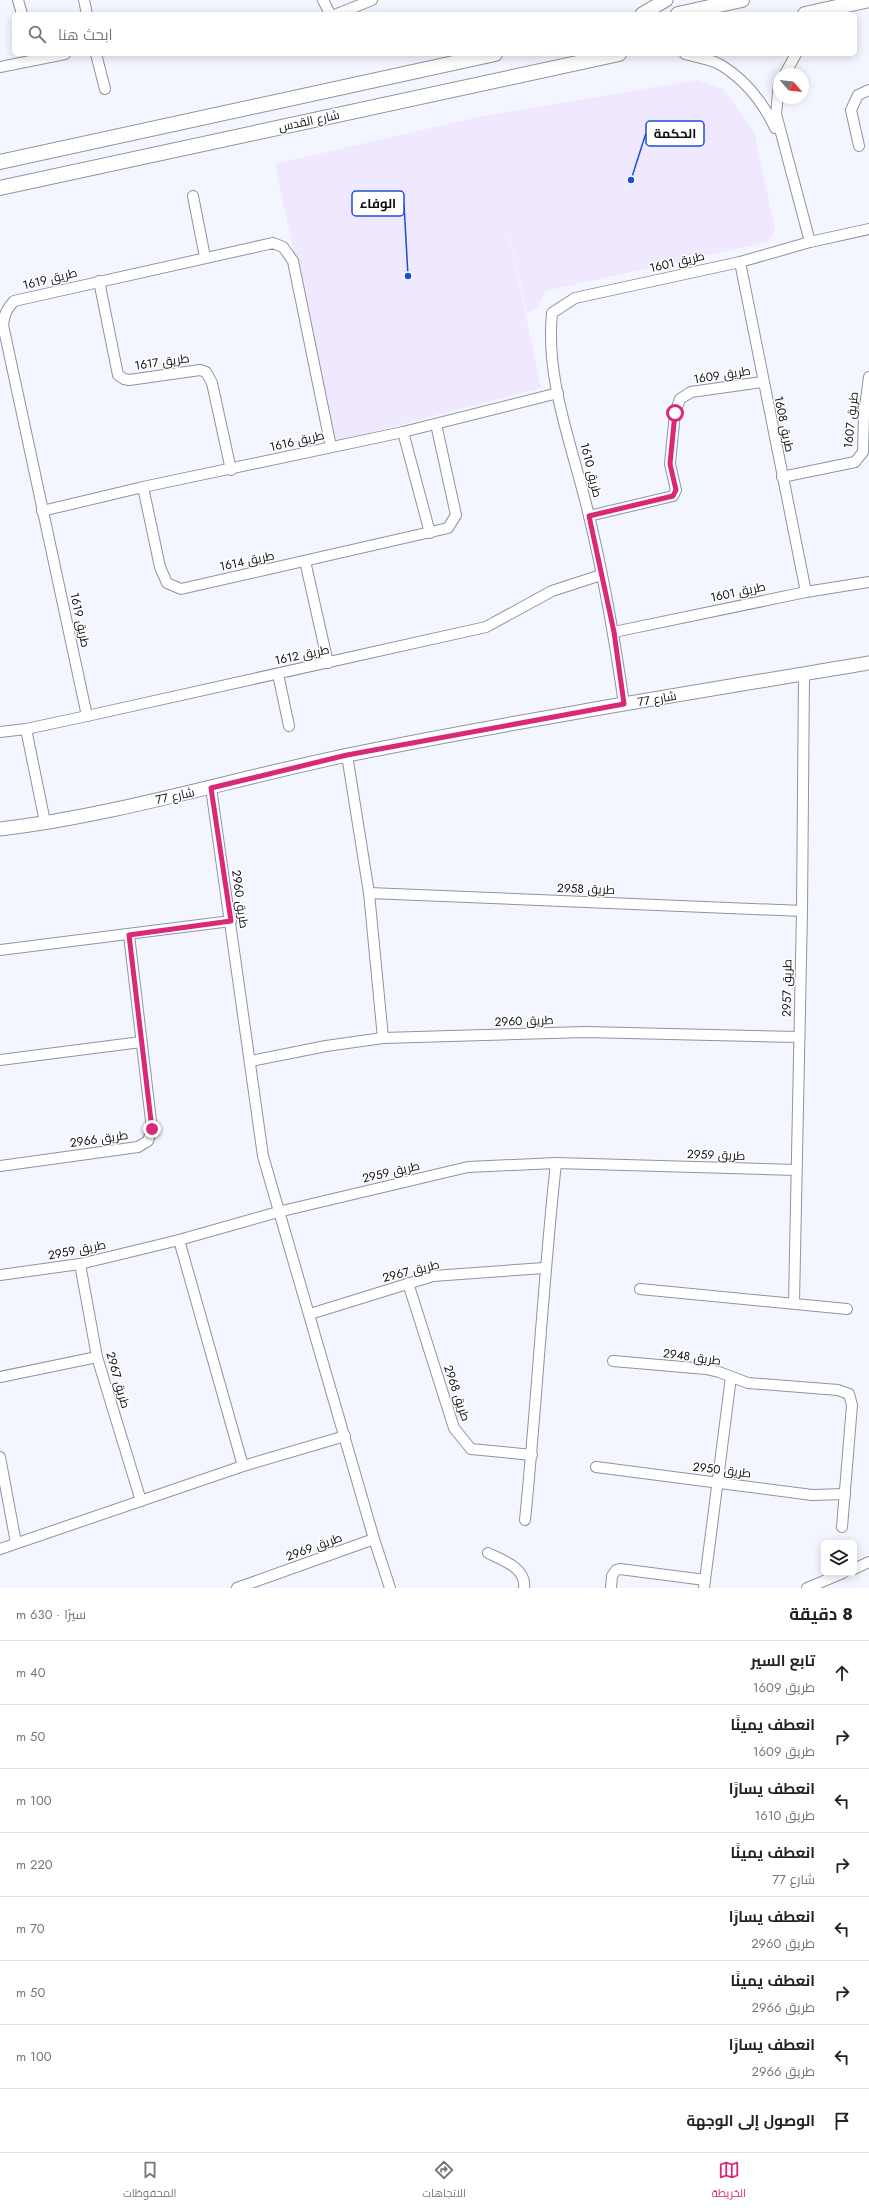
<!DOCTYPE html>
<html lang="ar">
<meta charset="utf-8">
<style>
body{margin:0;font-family:Jost,Cairo,sans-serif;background:#f6f6f6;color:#222;direction:rtl}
.controls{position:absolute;right:12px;bottom:12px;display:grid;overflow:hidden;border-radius:6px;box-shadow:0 2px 10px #0003}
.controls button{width:36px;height:36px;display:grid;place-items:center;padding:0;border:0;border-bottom:1px solid #e0e0e0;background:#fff;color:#222;font:20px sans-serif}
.compass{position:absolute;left:773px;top:68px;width:36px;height:36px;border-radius:50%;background:#fff;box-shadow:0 2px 10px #0003;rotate:118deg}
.stop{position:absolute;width:12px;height:12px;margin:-9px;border:3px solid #db2777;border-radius:50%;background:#fff}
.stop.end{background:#db2777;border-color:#fff;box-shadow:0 1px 4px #0008}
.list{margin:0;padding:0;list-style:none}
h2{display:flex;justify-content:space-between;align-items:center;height:52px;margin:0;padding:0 16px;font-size:17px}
h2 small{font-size:13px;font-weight:400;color:#767676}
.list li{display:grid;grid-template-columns:26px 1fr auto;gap:12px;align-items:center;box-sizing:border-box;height:64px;padding:0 16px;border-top:1px solid #e0e0e0}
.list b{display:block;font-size:15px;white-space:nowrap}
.list p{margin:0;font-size:13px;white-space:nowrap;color:#767676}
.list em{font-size:13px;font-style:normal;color:#767676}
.icon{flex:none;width:22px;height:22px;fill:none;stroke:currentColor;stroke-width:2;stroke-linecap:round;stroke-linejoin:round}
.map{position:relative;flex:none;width:869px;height:1588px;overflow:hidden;direction:ltr}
.search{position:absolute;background:#fff;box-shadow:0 2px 10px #0003;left:12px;right:12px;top:12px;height:44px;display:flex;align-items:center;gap:10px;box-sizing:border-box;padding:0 14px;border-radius:6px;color:#767676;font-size:15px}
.sheet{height:564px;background:#fff}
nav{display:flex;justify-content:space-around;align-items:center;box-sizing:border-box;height:56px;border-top:1px solid #e0e0e0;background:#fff;font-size:11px;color:#767676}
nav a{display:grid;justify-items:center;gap:2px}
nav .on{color:#db2777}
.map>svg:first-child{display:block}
.education{fill:#efe8fe}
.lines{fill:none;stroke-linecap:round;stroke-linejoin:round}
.minor-casing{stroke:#91939e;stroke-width:12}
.tertiary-casing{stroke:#91939e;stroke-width:15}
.secondary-casing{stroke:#91939e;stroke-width:16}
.minor{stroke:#fff;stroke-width:10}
.tertiary{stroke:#fff;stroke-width:13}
.secondary{stroke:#fff;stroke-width:14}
.route{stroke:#db2777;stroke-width:5}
.labels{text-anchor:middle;stroke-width:3;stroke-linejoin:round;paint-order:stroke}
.street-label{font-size:12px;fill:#0e0e12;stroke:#fff}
.leader{fill:none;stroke:#1d4ed8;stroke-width:1.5}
.callout-dot{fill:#1d4ed8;stroke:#fff;stroke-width:1.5}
.callout{fill:#fff;stroke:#1d4ed8;stroke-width:1.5}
.callout-label{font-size:13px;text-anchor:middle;font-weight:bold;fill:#0e0e12}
</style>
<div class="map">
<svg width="869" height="1588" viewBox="0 0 869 1588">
<rect width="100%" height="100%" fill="#f4f6ff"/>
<!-- education -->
<path class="education" d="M696,80l27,9 31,42 21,99 -8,12 -222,49 -8,17 -10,5 -23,-102 37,177 -207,54 -59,-278 208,-48z"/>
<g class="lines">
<!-- minor casing -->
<g class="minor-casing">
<g id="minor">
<path d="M18,0l4,14"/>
<path d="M84,0l3,14"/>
<path d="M323,0l7,14"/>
<path d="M337,14l35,-14"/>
<path d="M96,54l9,35"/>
<path d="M685,54c11,3 26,5 36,11 24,15 42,37 54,63"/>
<path d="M0,67l65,-13"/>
<path d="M785,74l11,-20"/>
<path d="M779,84l-3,30 34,128"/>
<path d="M859,146l-8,-36 7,-15 11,-5"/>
<path d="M193,196l12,61"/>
<path d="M740,262l66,330"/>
<path d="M99,281l19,94 6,4 5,1 71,-10 6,2 6,11 19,87"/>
<path d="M403,432l27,101"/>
<path d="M782,477l73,-15 8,-10 1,-37 5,-38"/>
<path d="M143,487l17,80 7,16 14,6 267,-61 8,-13 -20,-91"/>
<path d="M42,511l101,-24 260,-55 155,-39"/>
<path d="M589,516l84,-20 3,-6 -6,-26 5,-51 5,-14 11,-7 71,-10"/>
<path d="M305,561l23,102"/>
<path d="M614,632l192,-40 63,-10"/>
<path d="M278,674l11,52"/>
<path d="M624,704c-9,-63 -20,-126 -35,-188 -15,-66 -44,-134 -37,-203l23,-15 165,-36 70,-20 59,-13"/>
<path d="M87,716l-84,-391c1,-11 4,-16 11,-24l259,-58 10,4 10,14 38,186"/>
<path d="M26,729l19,93"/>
<path d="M0,732l26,-3 61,-13 399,-89 66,-36 49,-16"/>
<path d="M347,755l22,138 14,145"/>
<path d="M211,788l52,368 111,383 16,49"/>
<path d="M369,893l433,18"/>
<path d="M0,950l231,-29"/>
<path d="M0,1060l141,-18"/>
<path d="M251,1061l75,-15 57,-8 202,-6 214,5"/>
<path d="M0,1166l138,-19 10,-6 4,-12 -23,-194"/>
<path d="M179,1240l64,226"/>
<path d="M80,1264l17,93 44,144"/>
<path d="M0,1275l80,-11 99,-24 99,-28 190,-45 88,-4 240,7"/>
<path d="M408,1283l46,145 17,21 61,6"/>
<path d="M640,1289l207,20"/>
<path d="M794,1303l8,-392 2,-237"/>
<path d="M310,1314l123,-38 111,-8"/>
<path d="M613,1361l93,8 13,3 29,11 90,7 11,4 3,11 -10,122"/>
<path d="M0,1377l97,-20"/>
<path d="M0,1457l16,86"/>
<path d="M596,1467l216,28 33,-1"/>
<path d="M525,1520c12,-119 18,-238 31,-357"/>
<path d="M0,1549l243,-83 102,-30"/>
<path d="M488,1553c14,7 39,15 36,35"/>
<path d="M854,1569l15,-7"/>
<path d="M237,1588l137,-49"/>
<path d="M611,1588l1,-12 4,-6 4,-1 85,11"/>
<path d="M704,1588l27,-211"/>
<path d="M807,1588l36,-15"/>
</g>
</g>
<!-- tertiary casing -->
<g class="tertiary-casing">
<g id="tertiary">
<path d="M642,14l24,-14"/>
<path d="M0,829c118,-14 232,-50 348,-74 173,-35 347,-63 521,-92"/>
</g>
</g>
<!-- secondary casing -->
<g class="secondary-casing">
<g id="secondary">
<path d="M678,14l64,-14"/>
<path d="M805,14l64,-14"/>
<path d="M0,162l495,-108"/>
<path d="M0,188l619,-134"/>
</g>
</g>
<!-- minor -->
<use href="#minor" class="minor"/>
<!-- tertiary -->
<use href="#tertiary" class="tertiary"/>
<!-- secondary -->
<use href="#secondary" class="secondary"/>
</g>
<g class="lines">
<!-- route -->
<path class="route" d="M152,1129l-23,-194 102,-14 -20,-133 136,-33 277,-51 -10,-72 -25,-116 84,-20 3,-6 -6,-26 5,-51"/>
</g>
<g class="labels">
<!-- street labels -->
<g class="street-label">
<text transform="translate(309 121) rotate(-12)" y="4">شارع القدس</text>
<text transform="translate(677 262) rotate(-13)" y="4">طريق 1601</text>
<text transform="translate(50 279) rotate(-14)" y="4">طريق 1619</text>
<text transform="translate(162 362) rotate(-8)" y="4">طريق 1617</text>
<text transform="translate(722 375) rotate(-9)" y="4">طريق 1609</text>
<text transform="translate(851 420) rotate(-84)" y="4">طريق 1607</text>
<text transform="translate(784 424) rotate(78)" y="4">طريق 1608</text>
<text transform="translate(297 441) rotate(-13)" y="4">طريق 1616</text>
<text transform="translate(591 470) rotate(76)" y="4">طريق 1610</text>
<text transform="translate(247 561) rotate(-12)" y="4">طريق 1614</text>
<text transform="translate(738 592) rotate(-12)" y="4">طريق 1601</text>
<text transform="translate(80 620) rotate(78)" y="4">طريق 1619</text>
<text transform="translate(302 655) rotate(-12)" y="4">طريق 1612</text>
<text transform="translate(657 699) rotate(-10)" y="4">شارع 77</text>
<text transform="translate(175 796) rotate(-12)" y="4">شارع 77</text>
<text transform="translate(586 889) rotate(2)" y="4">طريق 2958</text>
<text transform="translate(240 899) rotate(82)" y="4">طريق 2960</text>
<text transform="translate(787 988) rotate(-89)" y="4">طريق 2957</text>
<text transform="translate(524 1021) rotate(-2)" y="4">طريق 2960</text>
<text transform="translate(99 1139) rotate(-8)" y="4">طريق 2966</text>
<text transform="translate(716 1155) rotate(2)" y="4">طريق 2959</text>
<text transform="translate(391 1172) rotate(-13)" y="4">طريق 2959</text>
<text transform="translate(77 1250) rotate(-11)" y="4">طريق 2959</text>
<text transform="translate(411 1271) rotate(-14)" y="4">طريق 2967</text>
<text transform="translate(692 1357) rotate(8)" y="4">طريق 2948</text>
<text transform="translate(118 1380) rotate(74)" y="4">طريق 2967</text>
<text transform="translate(457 1393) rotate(71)" y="4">طريق 2968</text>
<text transform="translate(722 1470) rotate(7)" y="4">طريق 2950</text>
<text transform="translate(314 1547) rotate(-20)" y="4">طريق 2969</text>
</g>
</g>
<!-- callouts -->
<path class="leader" d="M631 180L646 133M408 276L404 204"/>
<g class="callout-dot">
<circle cx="631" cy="180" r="4"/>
<circle cx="408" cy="276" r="4"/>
</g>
<g class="callout">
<rect x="646" y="121" width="58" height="25" rx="4"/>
<rect x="352" y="191" width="52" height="25" rx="4"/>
</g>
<g class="callout-label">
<text x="675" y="138">الحكمة</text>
<text x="378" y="208">الوفاء</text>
</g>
</svg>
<div class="controls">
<button><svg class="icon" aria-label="layers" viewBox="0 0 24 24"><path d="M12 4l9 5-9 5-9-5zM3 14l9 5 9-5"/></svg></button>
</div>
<svg class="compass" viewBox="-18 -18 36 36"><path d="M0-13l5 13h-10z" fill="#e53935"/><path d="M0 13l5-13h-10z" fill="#767676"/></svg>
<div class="stop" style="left:675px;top:413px"></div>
<div class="stop end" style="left:152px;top:1129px"></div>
<div class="search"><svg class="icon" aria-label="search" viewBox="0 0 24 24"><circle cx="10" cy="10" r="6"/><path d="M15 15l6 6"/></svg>ابحث هنا</div>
</div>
<section class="sheet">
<h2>8 دقيقة<small>سيرًا · 630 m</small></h2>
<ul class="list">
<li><svg class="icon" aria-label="ahead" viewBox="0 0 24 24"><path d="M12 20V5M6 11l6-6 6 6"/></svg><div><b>تابع السير</b><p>طريق 1609</p></div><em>40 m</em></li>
<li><svg class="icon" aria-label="right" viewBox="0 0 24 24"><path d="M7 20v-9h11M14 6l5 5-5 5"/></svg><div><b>انعطف يمينًا</b><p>طريق 1609</p></div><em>50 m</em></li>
<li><svg class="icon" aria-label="left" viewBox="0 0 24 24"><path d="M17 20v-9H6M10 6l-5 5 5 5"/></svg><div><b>انعطف يسارًا</b><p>طريق 1610</p></div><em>100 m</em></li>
<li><svg class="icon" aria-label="right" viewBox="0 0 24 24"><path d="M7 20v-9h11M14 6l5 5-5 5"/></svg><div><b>انعطف يمينًا</b><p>شارع 77</p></div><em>220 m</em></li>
<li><svg class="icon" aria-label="left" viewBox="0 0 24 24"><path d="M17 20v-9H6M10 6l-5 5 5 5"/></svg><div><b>انعطف يسارًا</b><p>طريق 2960</p></div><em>70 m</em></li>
<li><svg class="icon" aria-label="right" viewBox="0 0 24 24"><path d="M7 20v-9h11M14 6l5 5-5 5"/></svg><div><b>انعطف يمينًا</b><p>طريق 2966</p></div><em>50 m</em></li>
<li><svg class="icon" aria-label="left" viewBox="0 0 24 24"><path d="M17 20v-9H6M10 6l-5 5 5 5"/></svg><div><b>انعطف يسارًا</b><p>طريق 2966</p></div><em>100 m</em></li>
<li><svg class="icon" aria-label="arrive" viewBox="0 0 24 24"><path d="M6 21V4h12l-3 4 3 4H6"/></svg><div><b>الوصول إلى الوجهة</b></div></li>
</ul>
</section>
<nav>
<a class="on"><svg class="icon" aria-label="map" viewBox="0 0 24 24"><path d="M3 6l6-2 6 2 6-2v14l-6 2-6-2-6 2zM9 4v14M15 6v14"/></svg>الخريطة</a>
<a><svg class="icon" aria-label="directions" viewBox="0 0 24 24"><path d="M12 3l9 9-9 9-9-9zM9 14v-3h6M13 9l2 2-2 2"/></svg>الاتجاهات</a>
<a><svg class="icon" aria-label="saved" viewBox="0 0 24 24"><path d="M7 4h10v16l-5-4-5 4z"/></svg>المحفوظات</a>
</nav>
